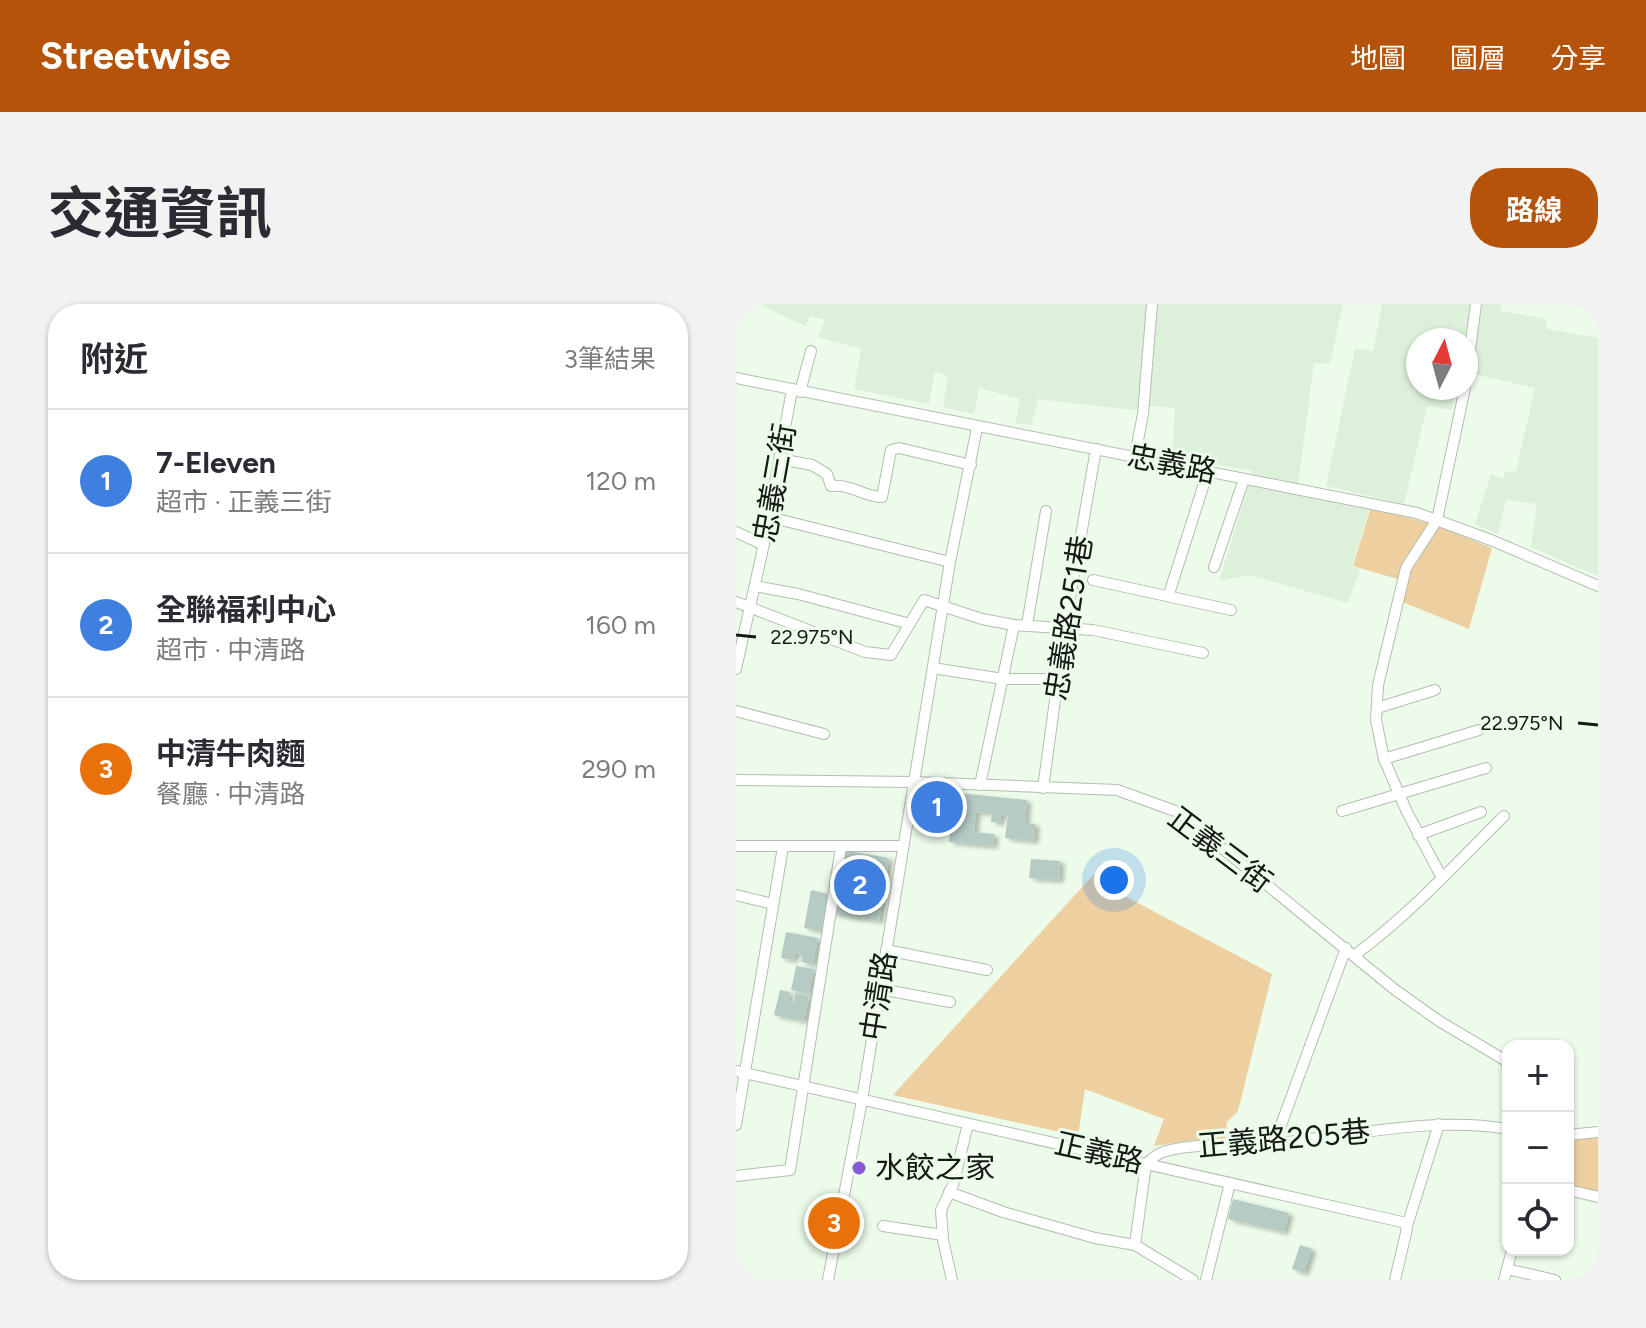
<!DOCTYPE html>
<html lang="zh-TW">
<meta charset="utf-8">
<style>
body{margin:0;font-family:Figtree,"Noto Sans TC",sans-serif;background:#f2f2f3;color:#2b2b33}
.controls{position:absolute;right:24px;bottom:24px;display:grid;overflow:hidden;border-radius:16px;box-shadow:0 2px 6px #0004}
.controls button{width:72px;height:72px;display:grid;place-items:center;padding:0;border:0;border-bottom:2px solid #e1e1e2;background:#fff;color:#2b2b33;font:40px sans-serif}
.compass{position:absolute;left:670px;top:24px;width:72px;height:72px;border-radius:50%;background:#fff;box-shadow:0 2px 6px #0004;rotate:6deg}
.you{position:absolute;left:378px;top:576px;width:28px;height:28px;margin:-20px;border:6px solid #fff;border-radius:50%;background:#1a73e8;box-shadow:0 0 0 12px #1a73e833}
.badge{display:grid;place-items:center;width:52px;height:52px;border-radius:50%;background:#b45309;color:#fff;font-size:26px;font-weight:700}
.pin{position:absolute;translate:-50% -50%;border:4px solid #fff;box-shadow:0 2px 8px #0006}
.list{margin:0;padding:0;list-style:none}
h2{display:flex;justify-content:space-between;align-items:center;height:104px;margin:0;padding:0 32px;font-size:34px}
h2 small{font-size:26px;font-weight:400;color:#7c7c81}
.list li{display:grid;grid-template-columns:52px 1fr auto;gap:24px;align-items:center;box-sizing:border-box;height:144px;padding:0 32px;border-top:2px solid #e1e1e2}
.list b{display:block;font-size:30px;white-space:nowrap}
.list p{margin:0;font-size:26px;white-space:nowrap;color:#7c7c81}
.list em{font-size:26px;font-style:normal;color:#7c7c81}
.icon{flex:none;width:44px;height:44px;fill:none;stroke:currentColor;stroke-width:2;stroke-linecap:round;stroke-linejoin:round}
.map{position:relative;flex:none;width:862px;height:976px;overflow:hidden;border-radius:32px}
header{display:flex;align-items:center;gap:48px;box-sizing:border-box;height:112px;padding:0 40px;background:#b45309;color:#fff}
header strong{font-size:38px}
nav{display:flex;gap:44px;margin-inline-start:auto;font-size:28px}
.intro{display:flex;align-items:center;justify-content:space-between;box-sizing:border-box;height:192px;padding:0 48px}
h1{margin:0;font-size:56px}
.button{padding:20px 36px;border-radius:32px;background:#b45309;color:#fff;font-size:28px;font-weight:700}
main{display:flex;gap:48px;padding:0 48px}
aside{flex:1;background:#fff;border-radius:32px;box-shadow:0 2px 6px #0004}
.map>svg:first-child{display:block}
.built{fill:#ddf0da}
.green{fill:#edcfa0}
.building{fill:#b5cbc3;filter:url(#shadow)}
.lines{fill:none;stroke-linecap:round;stroke-linejoin:round}
.minor-casing{stroke:#b2bfb0;stroke-width:12}
.minor{stroke:#fff;stroke-width:10}
.ticks{fill:none;stroke:#141913;stroke-width:3}
.poi-dot{fill:#8759d2;stroke:#ecfbea;stroke-width:3}
.labels{text-anchor:middle;stroke-width:6;stroke-linejoin:round;paint-order:stroke}
.street-label{font-size:30px;fill:#141913;stroke:#ecfbea}
.poi-label{font-size:30px;fill:#141913;stroke:#ecfbea;text-anchor:start}
.ticks-label{font-size:20px;text-anchor:middle;fill:#141913;stroke:#ecfbea;stroke-width:6;stroke-linejoin:round;paint-order:stroke}
</style>
<header>
<strong>Streetwise</strong>
<nav><a>地圖</a><a>圖層</a><a>分享</a></nav>
</header>
<div class="intro"><h1>交通資訊</h1><a class="button">路線</a></div>
<main>
<aside>
<h2>附近<small>3筆結果</small></h2>
<ul class="list">
<li><span class="badge" style="background:#3f7fe0">1</span><div><b>7-Eleven</b><p>超市 · 正義三街</p></div><em>120 m</em></li>
<li><span class="badge" style="background:#3f7fe0">2</span><div><b>全聯福利中心</b><p>超市 · 中清路</p></div><em>160 m</em></li>
<li><span class="badge" style="background:#e8710a">3</span><div><b>中清牛肉麵</b><p>餐廳 · 中清路</p></div><em>290 m</em></li>
</ul>
</aside>
<div class="map">
<svg width="862" height="976" viewBox="0 0 862 976">
<defs>
<filter id="shadow"><feDropShadow dx="4.5" dy="2.5" stdDeviation="2" flood-color="#0004"/></filter>
</defs>
<rect width="100%" height="100%" fill="#ecfbea"/>
<!-- built -->
<g class="built">
<path d="M27,0h580l-13,59h-16l-17,130 72,16 -17,57 8,4 -12,33 -98,-28 -31,6 34,-110 -81,-15 3,-48 -23,-2 -19,4 -95,-11 -6,26 -17,-2 5,-24 -41,-11 -5,26 -31,-7 5,-31 -13,-5 -6,33 -75,-15 7,-40 -43,-12 7,-17 -15,-4 -5,10 -43,-20z"/>
<path d="M646,0h120l-2,7 46,8 1,10 51,9v238l-67,-29 6,-43 -31,-4 -8,34 -23,-10 16,-50 13,5v-7l12,-1 19,-83 -69,-16v-32h-48v48h39l-5,22 -25,-4 -23,98 -78,-18 29,-137 18,2z"/>
</g>
<!-- green -->
<g class="green">
<path d="M635,203l64,18 57,23 -23,81 -69,-28 4,-20 -51,-15z"/>
<path d="M358,570l10,4 -4,5 172,91 -34,137 -11,11 -2,17 -30,1 -41,6 10,-27 -79,-30 -7,47 -185,-41z"/>
<path d="M862,828v65l-30,-7v-55z"/>
</g>
<!-- building -->
<g class="building">
<path d="M223,489l68,7 -2,23 10,1 -1,17 -29,-3 3,-23 -7,-1 -1,9 -9,-1 1,-9 -16,-1 -2,20 20,2 -1,12 -44,-4 1,-12h6z"/>
<path d="M197,492l16,2 -2,18 -23,-3 2,-12z"/>
<path d="M106,546l47,8 -10,63 -48,-8z"/>
<path d="M295,555l29,2 -1,19 -30,-2z"/>
<path d="M75,586l17,4 -6,37 -18,-3z"/>
<path d="M50,628l32,6 -5,26 -12,-2 2,-7 -8,-2 -1,7 -13,-2z"/>
<path d="M60,662l18,3 -5,25 -18,-4z"/>
<path d="M44,686l10,2 -2,9 6,1 1,-9 14,3 -5,25 -30,-6z"/>
<path d="M497,895l56,14 -5,19 -56,-13z"/>
<path d="M564,941l12,4 -8,24 -12,-4z"/>
</g>
<g class="lines">
<!-- minor casing -->
<g class="minor-casing">
<g id="minor">
<path d="M0,74l681,135 74,27 107,46"/>
<path d="M730,75l10,-75"/>
<path d="M64,88l11,-41"/>
<path d="M399,152l8,-42 9,-110"/>
<path d="M43,155l33,6 15,9 4,12c21,-2 33,11 51,11l9,-47 8,-2 72,17"/>
<path d="M33,213l181,45"/>
<path d="M0,228l28,13"/>
<path d="M478,263l30,-88"/>
<path d="M357,276l138,30"/>
<path d="M19,282l43,8 112,30"/>
<path d="M433,290l39,-123"/>
<path d="M0,298l129,50 26,3 33,-55 58,19 32,6 79,5 110,23"/>
<path d="M291,321l19,-114"/>
<path d="M197,364l70,11h55"/>
<path d="M0,365l26,-116 30,-163"/>
<path d="M641,404l58,-18"/>
<path d="M0,407l88,23"/>
<path d="M648,455l95,-29"/>
<path d="M0,476l178,2 203,8 61,22 216,177 45,32 69,41"/>
<path d="M244,481l34,-160"/>
<path d="M307,484l22,-161 31,-178"/>
<path d="M606,507l144,-43"/>
<path d="M682,531l63,-23"/>
<path d="M0,542h167"/>
<path d="M706,574l-35,-66 -23,-53 -8,-39 2,-35 28,-117 31,-48 28,-132"/>
<path d="M0,591l37,9"/>
<path d="M150,646l101,20"/>
<path d="M619,651c55,-41 101,-91 149,-139"/>
<path d="M144,685l70,13"/>
<path d="M0,767l666,151 5,4 -1,7 -11,47"/>
<path d="M0,821l47,-278"/>
<path d="M832,831l30,-3"/>
<path d="M538,840l72,-196"/>
<path d="M0,872l54,-6 51,-323"/>
<path d="M832,886l30,7"/>
<path d="M213,888l54,20 92,26 40,7 58,35"/>
<path d="M147,922l60,9"/>
<path d="M671,922l32,-102"/>
<path d="M399,941l11,-81c6,-6 12,-11 20,-13 36,-9 74,-4 110,-8 77,-7 155,-27 232,-14"/>
<path d="M771,965l48,11"/>
<path d="M92,976l34,-180 88,-538 27,-134"/>
<path d="M216,976l-9,-40 -2,-30 12,-25 15,-61"/>
<path d="M470,976l24,-97"/>
<path d="M768,976l8,-30"/>
</g>
</g>
<!-- minor -->
<use href="#minor" class="minor"/>
</g>
<!-- ticks -->
<path class="ticks" d="M0,331l20,2M842,419l20,2"/>
<!-- markers -->
<circle class="poi-dot" cx="123" cy="864" r="8"/>
<g class="labels">
<!-- street labels -->
<g class="street-label">
<text transform="translate(436 160) rotate(11)" y="10">忠義路</text>
<text transform="translate(39 179) rotate(-80)" y="10">忠義三街</text>
<text transform="translate(333 314) rotate(-81)" y="10">忠義路251巷</text>
<text transform="translate(484 546) rotate(37)" y="10">正義三街</text>
<text transform="translate(143 692) rotate(-81)" y="10">中清路</text>
<text transform="translate(548 835) rotate(-5)" y="10">正義路205巷</text>
<text transform="translate(363 849) rotate(13)" y="10">正義路</text>
</g>
<!-- poi labels -->
<g class="poi-label">
<text x="139" y="874">水餃之家</text>
</g>
</g>
<g class="ticks-label">
<text x="76" y="340">22.975°N</text>
<text x="786" y="426">22.975°N</text>
</g>
</svg>
<div class="controls">
<button>+</button>
<button>−</button>
<button><svg class="icon" aria-label="locate" viewBox="0 0 24 24"><circle cx="12" cy="12" r="6"/><path d="M12 2v4M12 18v4M2 12h4M18 12h4"/></svg></button>
</div>
<svg class="compass" viewBox="-18 -18 36 36"><path d="M0-13l5 13h-10z" fill="#e53935"/><path d="M0 13l5-13h-10z" fill="#7c7c81"/></svg>
<div class="you"></div>
<div class="pin badge" style="left:201px;top:503px;background:#3f7fe0">1</div>
<div class="pin badge" style="left:124px;top:581px;background:#3f7fe0">2</div>
<div class="pin badge" style="left:98px;top:919px;background:#e8710a">3</div>
</div>
</main>
